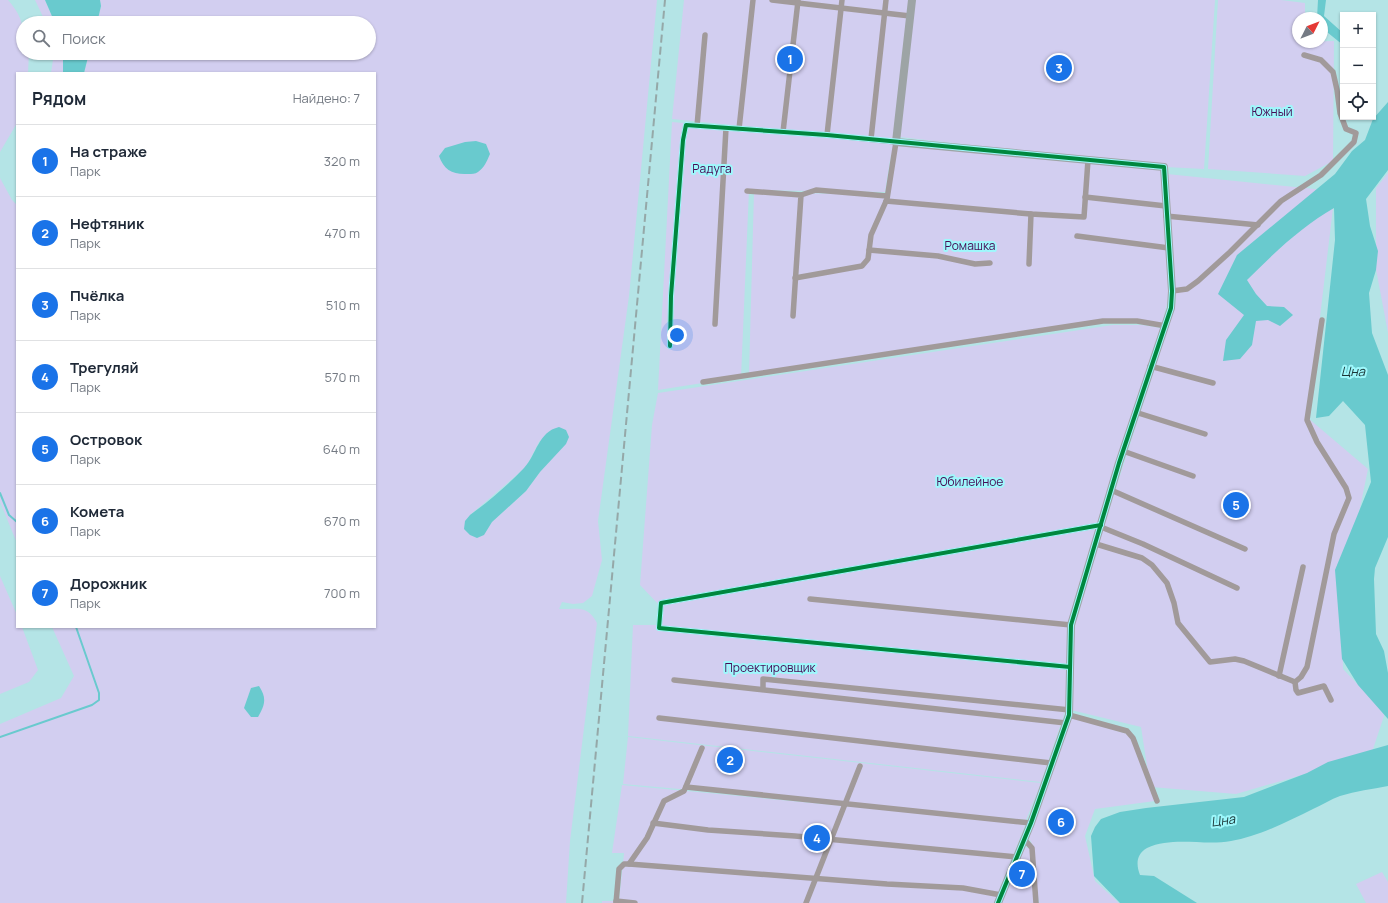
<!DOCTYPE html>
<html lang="ru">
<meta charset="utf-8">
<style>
body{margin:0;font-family:Manrope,sans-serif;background:#f2f2f3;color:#1f2937}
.controls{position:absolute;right:12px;top:12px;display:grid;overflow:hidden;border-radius:0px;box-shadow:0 1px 3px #0004}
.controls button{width:36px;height:36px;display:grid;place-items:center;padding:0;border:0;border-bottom:1px solid #e0e1e3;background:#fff;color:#1f2937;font:20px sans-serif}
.compass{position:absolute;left:1292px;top:12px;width:36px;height:36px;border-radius:50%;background:#fff;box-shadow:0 1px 3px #0004;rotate:48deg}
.you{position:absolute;left:677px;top:335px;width:14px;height:14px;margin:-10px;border:3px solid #fff;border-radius:50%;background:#1a73e8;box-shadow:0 0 0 6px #1a73e833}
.badge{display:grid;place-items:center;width:26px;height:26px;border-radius:50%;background:#1a73e8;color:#fff;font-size:13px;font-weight:700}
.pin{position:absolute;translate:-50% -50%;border:2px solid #fff;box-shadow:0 1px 4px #0006}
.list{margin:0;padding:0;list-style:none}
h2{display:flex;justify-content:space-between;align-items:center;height:52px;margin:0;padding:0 16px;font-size:17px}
h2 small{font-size:13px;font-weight:400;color:#747a83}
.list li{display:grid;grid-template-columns:26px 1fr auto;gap:12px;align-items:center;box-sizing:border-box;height:72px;padding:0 16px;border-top:1px solid #e0e1e3}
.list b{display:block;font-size:15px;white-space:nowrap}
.list p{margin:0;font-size:13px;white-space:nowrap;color:#747a83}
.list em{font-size:13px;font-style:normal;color:#747a83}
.icon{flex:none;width:22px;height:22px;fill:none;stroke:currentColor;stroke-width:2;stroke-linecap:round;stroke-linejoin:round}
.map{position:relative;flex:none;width:1388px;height:903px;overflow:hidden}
.search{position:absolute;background:#fff;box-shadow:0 1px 3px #0004;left:16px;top:16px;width:360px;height:44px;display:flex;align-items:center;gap:10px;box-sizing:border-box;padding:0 14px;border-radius:22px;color:#747a83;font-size:15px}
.panel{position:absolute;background:#fff;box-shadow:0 1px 3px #0004;left:16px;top:72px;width:360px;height:556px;border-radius:0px}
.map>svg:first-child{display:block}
.green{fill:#d2cef0;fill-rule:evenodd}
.water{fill:#69cace}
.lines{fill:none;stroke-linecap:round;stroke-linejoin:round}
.stream{stroke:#69cace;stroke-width:2}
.street{stroke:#a19a9a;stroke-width:5.5}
.secondary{stroke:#9da4a5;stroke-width:8}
.rail{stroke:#95a8a8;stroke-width:2;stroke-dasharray:8 4;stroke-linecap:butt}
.cycleway-casing{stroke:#9ef8fc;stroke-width:6}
.cycleway{stroke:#00873e;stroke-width:4}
.labels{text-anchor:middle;stroke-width:4;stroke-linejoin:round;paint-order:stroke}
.park-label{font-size:12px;fill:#460b54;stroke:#9ef8fc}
.water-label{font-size:13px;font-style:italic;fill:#1b3536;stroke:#9ef8fc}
</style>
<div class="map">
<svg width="1388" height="903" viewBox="0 0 1388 903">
<rect width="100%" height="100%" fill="#b4e4e6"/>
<!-- green -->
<g class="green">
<path d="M0,0h8c17,20 15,27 15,53h6l-1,20h-11v50l-17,29z"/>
<path d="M35,0h10l10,23h-9z"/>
<path d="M100,0h557l-28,296 -31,225 4,39 -10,36 -9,7 -10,1 -11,-2 -3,7c18,1 28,-5 38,14l-27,218 -4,62h-566v-179l61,-26 13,-22 -22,-49h323v-554h-291l5,-20h280v-30h-272l4,-17zM540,440v32l-14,19 -34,31 -22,-7 56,-48z"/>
<path d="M684,0h225l-16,141 -221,-22z"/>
<path d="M914,0h301l-11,169 -38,-2 -266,-30z"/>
<path d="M1218,0h63l24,3v15h-7v24l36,-1 -1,120 -28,15 -97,-7z"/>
<path d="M54,53h9v20h-12z"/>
<path d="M672,122l490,45 7,128 -7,29 -48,-3 -365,53 5,-182 134,3 3,-41 -6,38 -136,-2 -8,187 -83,13z"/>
<path d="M1388,173v160l-12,-64v-81z"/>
<path d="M1167,174l168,17 -27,227 60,51 -27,132 2,68 42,44 -14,42 -135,39 -85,-7 4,14 -60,8 -10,27 10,45 24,22h-80l-5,-32 -1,-25 -5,-10 42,-119 61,18 19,50 -9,-58 -70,-17 3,-72 2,-17 23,-80 77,-239z"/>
<path d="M0,178l12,22 5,5v338l-17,-41z"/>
<path d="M1113,325h29l19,3 -92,299 -1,76 -27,79 -413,-46 5,-111h29l-1,-18 -21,-22 12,-160 6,-32z"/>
<path d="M0,576l17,39v12h5l16,43 -9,12 -29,12z"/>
<path d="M628,737l413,46 -15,37 -403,-36z"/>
<path d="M622,785l404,38 -32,80h-392v-2h17l5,-48h-12z"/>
<path d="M1023,847l7,1 4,55h-34z"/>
<path d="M1382,872l6,10v21h-22l-10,-19z"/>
</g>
<!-- water -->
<g class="water">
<path d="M45,0h55l1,6 -4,17h-42z"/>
<path d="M1318,0h8l-2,16 19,17v12l-21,-17v-10h-5z"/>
<path d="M63,53h26l-5,20h-21z"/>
<path d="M1388,102v68l-22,29 4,27 8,25 -2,19 -7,23 3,40 16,42v162l-13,31 -1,11 2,55 8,17 4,22v46l-30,-34 -16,-26 -7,-89 36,-88 -6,-57 -22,-24 -14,15 -13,2 19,-178 -1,-32c-32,18 -61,46 -87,72l9,14 11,12 17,1 9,8 -13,11 -12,-6 -12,1 -4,24 -12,14 -17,2 3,-21 18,-25 -26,-21 19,-39 98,-81 17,-23 13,-11 8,-21z"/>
<path d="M476,141l10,3 4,10c-3,7 -6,14 -12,18 -3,2 -6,2 -10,2 -15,1 -24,-4 -29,-18l6,-8 20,-6z"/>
<path d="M559,427l7,3 3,7 -3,7 -26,28 -14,19 -34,31 -8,13 -7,3 -7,-3 -6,-6 1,-8 5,-6c19,-14 38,-30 54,-47 13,-14 14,-36 35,-41z"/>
<path d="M259,686c8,12 6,19 -1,31h-7l-7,-9 7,-20z"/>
<path d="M1388,745v41c-16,3 -32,5 -48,10 -9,3 -18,9 -27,13 -24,12 -56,28 -82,32 -27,5 -58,-5 -84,7 -11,6 -11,17 -7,27l14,1 43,27h-77l-26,-27 -3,-40 4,-9 6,-8 19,-7 26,-4 98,-11 63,-24 21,-11z"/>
</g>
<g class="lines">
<!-- stream -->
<g class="stream">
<path d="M0,493l9,22 8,7"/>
<path d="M0,737l92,-32 7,-5v-7l-23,-66"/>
</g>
<!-- street -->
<g class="street">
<path d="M772,0l138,16"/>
<path d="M697,126l8,-91"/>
<path d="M739,129l14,-129"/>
<path d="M783,132l15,-131"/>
<path d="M827,135l15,-135"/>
<path d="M871,139l15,-139"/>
<path d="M747,191l54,4 -8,121"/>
<path d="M801,195l15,-5 71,6"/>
<path d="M1085,197l81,9"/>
<path d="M886,201l145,13 53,3 4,-57"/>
<path d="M1166,216l92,9"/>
<path d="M1077,236l92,12"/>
<path d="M869,250l69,6 37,8 15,-1"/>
<path d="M1029,264l2,-50"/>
<path d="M1172,291l15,-2 11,-8 32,-29 51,-51 40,-26 33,-33 2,-9 -10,-4 -6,-16 -3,-23 -4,-18 -12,-12 -17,-5"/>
<path d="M715,324l11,-196"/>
<path d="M670,346l1,-50 12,-156 3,-15 141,10 69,7 -9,57 -16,36 -3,24 -6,7 -67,12"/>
<path d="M1150,366l63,17"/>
<path d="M703,382l400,-61h34l29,5"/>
<path d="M1135,412l70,22"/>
<path d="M1123,451l70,25"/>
<path d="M1111,490l134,59"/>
<path d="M1101,527l42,17 94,44"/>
<path d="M1096,544l46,14 10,7 15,18 7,20 4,20 32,39 25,-3 9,2 51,21 6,-5 6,-10 27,-133 15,-36 -3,-10 -29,-46 -10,-22 15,-100"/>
<path d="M810,599l261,26"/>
<path d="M1070,667l-411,-39 2,-25 440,-78"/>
<path d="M1279,676l24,-109"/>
<path d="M674,680l392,43"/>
<path d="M1295,682l1,8 2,3 26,-7 7,14"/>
<path d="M763,689v-10l307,31"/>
<path d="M1069,715l58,16 6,7 24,63"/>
<path d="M659,718l392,45"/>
<path d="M702,748l-18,43 -20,10 -17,37 -18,26 258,20 76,4 38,7"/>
<path d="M686,787l345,36"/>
<path d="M653,823l55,7 87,6 222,21"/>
<path d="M1024,839l8,9 4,55"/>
<path d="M616,901l19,2"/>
<path d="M616,903l3,-34 5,-5h5"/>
<path d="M806,903l54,-137"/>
</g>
<!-- secondary -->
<path class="secondary" d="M912,0l-16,142 268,25 8,124 -1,17 -52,155 -48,162 -2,90 -38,108 -33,80"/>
<!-- rail -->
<path class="rail" d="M582,903l83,-903"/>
<!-- cycleway casing -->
<g class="cycleway-casing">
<g id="cycleway">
<path d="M670,346l1,-50 12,-156 3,-15 141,10 337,32 8,124 -1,17 -52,155 -48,162 -2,90 -38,108 -33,80"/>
<path d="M1070,667l-411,-39 2,-25 440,-78"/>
</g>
</g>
<!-- cycleway -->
<use href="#cycleway" class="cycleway"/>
</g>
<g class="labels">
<!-- park labels -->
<g class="park-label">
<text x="1272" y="116">Южный</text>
<text x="712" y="173">Радуга</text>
<text x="970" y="250">Ромашка</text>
<text x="970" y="486">Юбилейное</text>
<text x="770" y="672">Проектировщик</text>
</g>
<!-- water labels -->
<g class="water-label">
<text x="1353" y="376">Цна</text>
<text transform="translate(1223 820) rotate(-9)" y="5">Цна</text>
</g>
</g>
</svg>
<div class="controls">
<button>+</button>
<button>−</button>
<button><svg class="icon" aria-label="locate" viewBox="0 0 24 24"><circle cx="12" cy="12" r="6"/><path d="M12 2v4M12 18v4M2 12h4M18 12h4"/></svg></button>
</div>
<svg class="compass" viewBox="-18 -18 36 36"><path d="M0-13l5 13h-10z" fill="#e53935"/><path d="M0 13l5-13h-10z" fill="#747a83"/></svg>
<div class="you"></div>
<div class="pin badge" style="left:790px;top:59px">1</div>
<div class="pin badge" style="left:730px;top:760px">2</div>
<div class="pin badge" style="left:1059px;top:68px">3</div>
<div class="pin badge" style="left:817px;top:838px">4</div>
<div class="pin badge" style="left:1236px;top:505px">5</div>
<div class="pin badge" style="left:1061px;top:822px">6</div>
<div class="pin badge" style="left:1022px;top:874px">7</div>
<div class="search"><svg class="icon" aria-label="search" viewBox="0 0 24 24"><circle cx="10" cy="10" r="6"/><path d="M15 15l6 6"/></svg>Поиск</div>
<section class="panel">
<h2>Рядом<small>Найдено: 7</small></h2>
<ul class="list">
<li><span class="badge">1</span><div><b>На страже</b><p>Парк</p></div><em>320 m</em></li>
<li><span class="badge">2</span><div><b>Нефтяник</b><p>Парк</p></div><em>470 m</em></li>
<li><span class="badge">3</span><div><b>Пчёлка</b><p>Парк</p></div><em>510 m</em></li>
<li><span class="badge">4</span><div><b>Трегуляй</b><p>Парк</p></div><em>570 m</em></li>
<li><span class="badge">5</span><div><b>Островок</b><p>Парк</p></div><em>640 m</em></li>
<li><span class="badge">6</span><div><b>Комета</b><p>Парк</p></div><em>670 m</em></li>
<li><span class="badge">7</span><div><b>Дорожник</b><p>Парк</p></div><em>700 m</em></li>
</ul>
</section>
</div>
